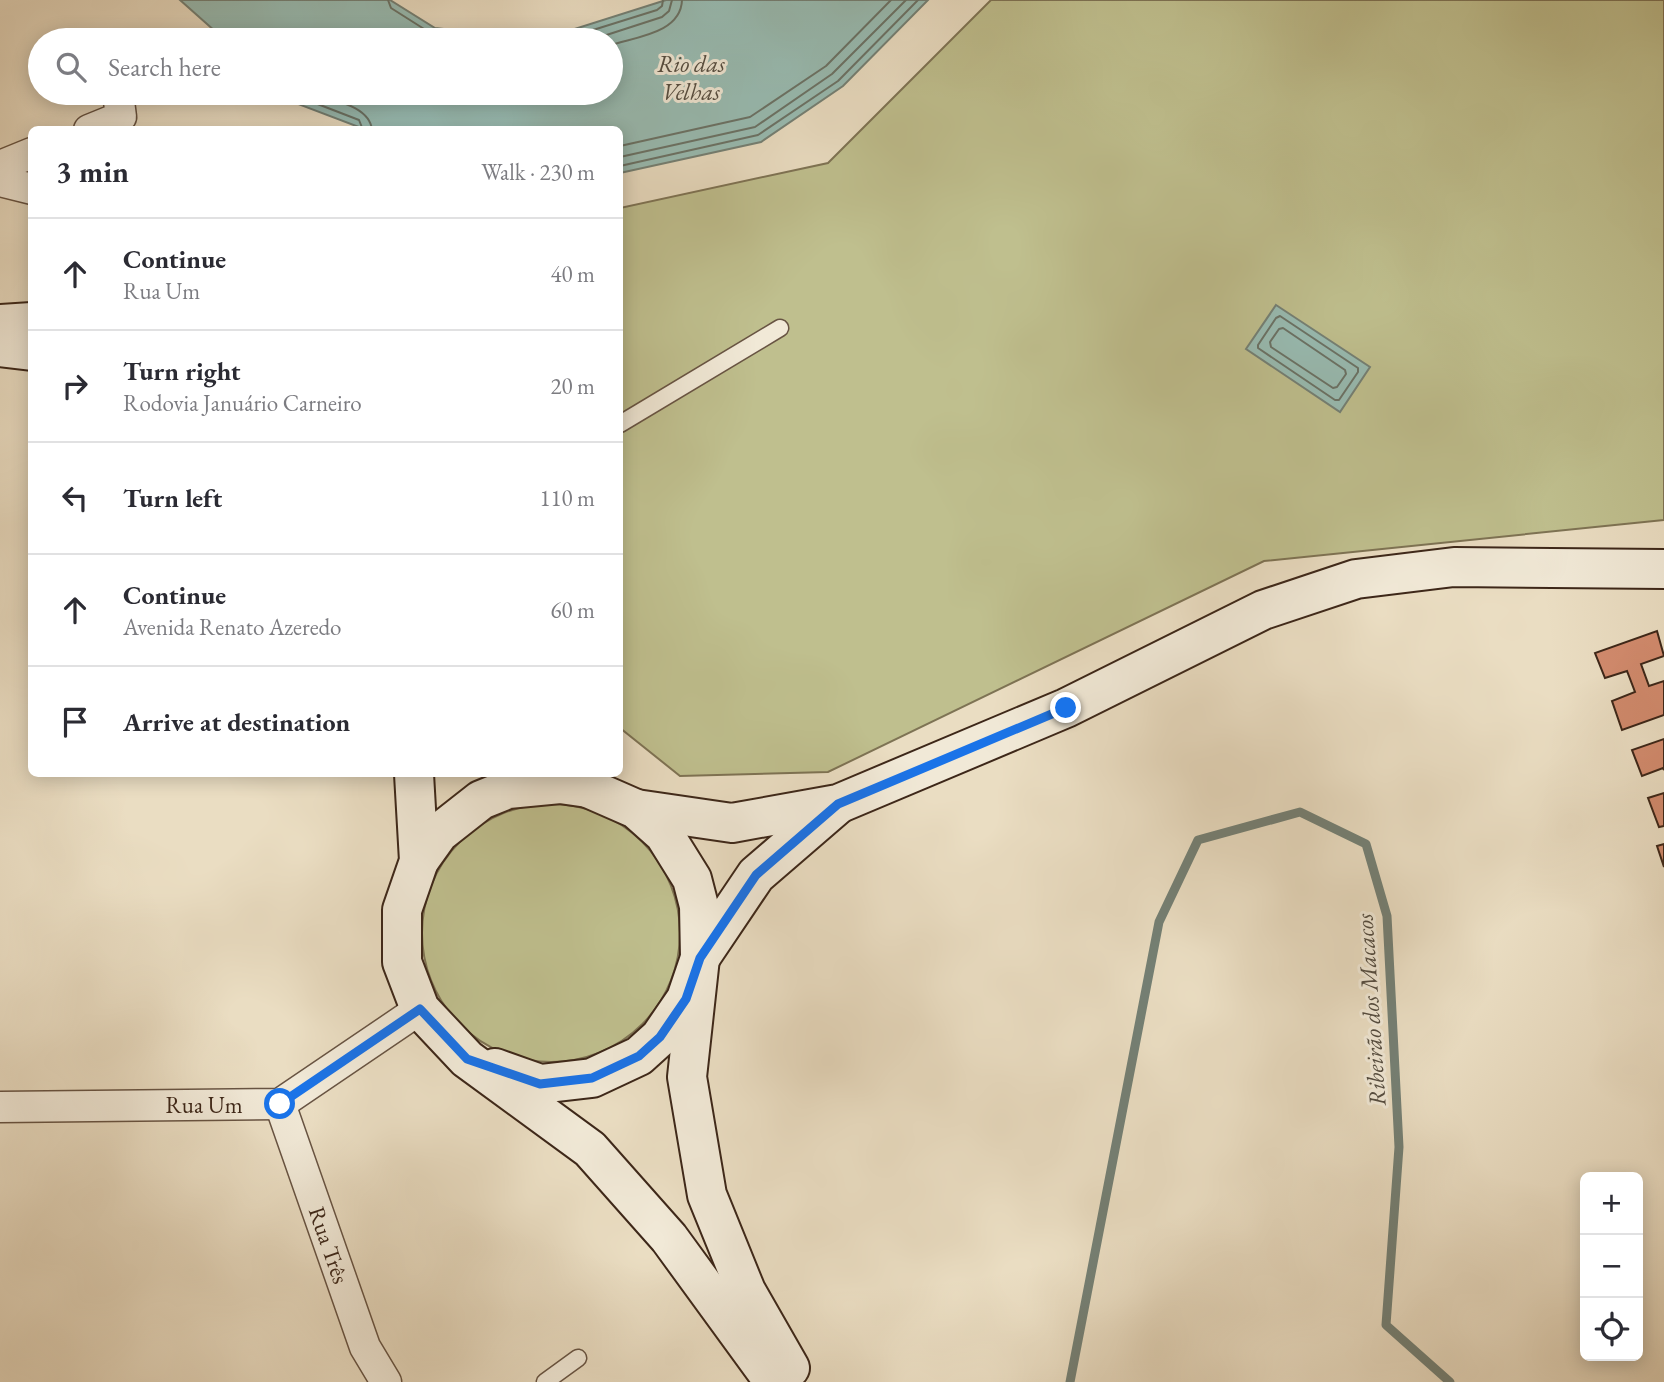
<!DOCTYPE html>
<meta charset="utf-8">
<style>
body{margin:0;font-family:"EB Garamond",serif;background:#f7f7f7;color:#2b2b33}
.controls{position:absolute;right:21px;bottom:21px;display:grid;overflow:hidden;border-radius:10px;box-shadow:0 4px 18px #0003}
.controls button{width:63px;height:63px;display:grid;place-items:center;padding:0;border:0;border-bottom:2px solid #e1e1e2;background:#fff;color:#2b2b33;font:35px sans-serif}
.stop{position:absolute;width:21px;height:21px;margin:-16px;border:5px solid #1a73e8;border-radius:50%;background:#fff}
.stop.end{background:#1a73e8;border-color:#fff;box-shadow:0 2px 7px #0008}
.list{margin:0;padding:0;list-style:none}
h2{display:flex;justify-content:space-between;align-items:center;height:91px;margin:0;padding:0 28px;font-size:30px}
h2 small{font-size:23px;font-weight:400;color:#7c7c81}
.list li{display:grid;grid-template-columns:46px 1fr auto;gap:21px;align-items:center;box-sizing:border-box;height:112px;padding:0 28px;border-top:2px solid #e1e1e2}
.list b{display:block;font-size:26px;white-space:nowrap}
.list p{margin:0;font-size:23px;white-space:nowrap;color:#7c7c81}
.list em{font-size:23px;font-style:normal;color:#7c7c81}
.icon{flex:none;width:38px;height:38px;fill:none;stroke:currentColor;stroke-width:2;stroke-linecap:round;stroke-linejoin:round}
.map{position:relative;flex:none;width:1664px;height:1382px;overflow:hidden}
.search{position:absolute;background:#fff;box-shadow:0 4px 18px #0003;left:28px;top:28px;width:595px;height:77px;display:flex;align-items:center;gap:18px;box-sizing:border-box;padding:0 24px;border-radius:38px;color:#7c7c81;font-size:26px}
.panel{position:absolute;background:#fff;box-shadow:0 4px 18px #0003;left:28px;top:126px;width:595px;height:651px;border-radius:10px}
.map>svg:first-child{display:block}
.green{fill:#bfbf8e;stroke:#7e7354;stroke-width:2}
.water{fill:#98bcb3;stroke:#748075;stroke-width:2}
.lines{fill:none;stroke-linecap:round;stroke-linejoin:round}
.shore{stroke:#6a7266;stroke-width:2}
.stream{stroke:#748075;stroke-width:9}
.building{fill:#d28b6e;stroke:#3d2719;stroke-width:2}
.lane-casing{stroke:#685443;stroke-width:19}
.street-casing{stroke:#685443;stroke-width:33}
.secondary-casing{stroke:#3d2719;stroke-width:42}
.lane{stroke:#f1e9d7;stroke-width:16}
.street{stroke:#f1e9d7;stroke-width:30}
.secondary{stroke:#f1e9d7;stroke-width:38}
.route{stroke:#1a73e8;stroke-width:9}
.labels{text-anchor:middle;stroke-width:6;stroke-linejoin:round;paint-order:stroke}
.street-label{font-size:23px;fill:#3d2719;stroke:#f1e9d7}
.water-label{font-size:24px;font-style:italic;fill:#544c40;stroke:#f1e9d7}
</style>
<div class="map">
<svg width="1664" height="1382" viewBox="0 0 1664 1382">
<rect width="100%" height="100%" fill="#eaddc2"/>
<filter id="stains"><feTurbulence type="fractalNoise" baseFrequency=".00286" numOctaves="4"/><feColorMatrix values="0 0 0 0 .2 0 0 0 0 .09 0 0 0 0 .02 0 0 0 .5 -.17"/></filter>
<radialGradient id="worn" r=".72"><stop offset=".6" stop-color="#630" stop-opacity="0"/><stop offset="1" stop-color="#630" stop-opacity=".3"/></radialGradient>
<!-- green -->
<g class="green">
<path d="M991,0h673v520l-400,41 -436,211 -148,4 -60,-48v-520l208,-45z"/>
<circle cx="551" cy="933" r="129"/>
</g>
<!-- water -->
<g class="water">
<path d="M180,0h210l45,28 105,12 126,-40h262l-85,86 -82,56 -141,31v-43l-256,-1 -66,-25 -12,-11h325v-53h-386z"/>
<path d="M1276,305l94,62 -30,45 -94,-63z"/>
</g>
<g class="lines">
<!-- shore -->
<g class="shore">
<path d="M388,0l3,8 41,26 50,6"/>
<path d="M561,40l96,-30 5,-4 1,-6"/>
<path d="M591,40l71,-23 7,-6 3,-11"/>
<path d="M611,45c25,-8 70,-12 71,-45"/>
<path d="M296,93l6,5 57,22 4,10"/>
<path d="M313,93c19,7 57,13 59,37"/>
<path d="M620,146l130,-29 76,-51 65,-66"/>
<path d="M620,157l135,-30 77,-53 74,-74"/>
<path d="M620,166l138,-31 80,-54 80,-81"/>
<path d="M1280,316l78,52v4l-19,28h-4l-77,-52v-3l18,-27z"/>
<path d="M1283,328l62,42 1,4 -9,13 -4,1 -62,-41 -1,-5 9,-13z"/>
</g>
<!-- stream -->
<path class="stream" d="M1070,1382l89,-460 39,-82 102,-28 66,32 21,72 12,231 -13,178 64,57"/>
</g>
<!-- building -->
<g class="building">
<path d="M1657,631l7,25 -23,8 8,22 15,-5v34l-42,15 -10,-29 23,-9 -8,-21 -22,7 -10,-25z"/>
<path d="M1664,739v31l-1,-2 -21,8 -10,-26z"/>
<path d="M1664,793v33l-5,1 -11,-29z"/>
<path d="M1664,844v23l-7,-21z"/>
</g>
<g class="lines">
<!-- lane casing -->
<g class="lane-casing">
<g id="lane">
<path d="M620,424l160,-96"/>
<path d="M545,1382l33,-24"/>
</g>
</g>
<!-- street casing -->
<g class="street-casing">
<g id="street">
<path d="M89,130l32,-13 -3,-24"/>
<path d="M0,166l32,-13"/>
<path d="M0,181l32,8"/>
<path d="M280,1104l85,243 21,35"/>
<path d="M0,1107l280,-3 140,-95"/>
</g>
</g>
<!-- secondary casing -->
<g class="secondary-casing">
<g id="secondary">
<path d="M0,324l32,-2"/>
<path d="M0,347l32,4"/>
<path d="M414,774l5,87 -17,49v52l18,47 47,50 123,90 79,89 105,144"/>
<path d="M573,774l15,14 48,21 28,25 28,45 7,27 1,52 -13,119 20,118 39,96 44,77"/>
<path d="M636,809l96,14 106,-19 228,-96 197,-98 93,-31 98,-12 210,2"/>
<path d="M419,861l20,-28 42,-33 27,-11 52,-5 28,4"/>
<path d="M495,1068l45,16 52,-6 47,-22 21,-19 26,-38 14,-41 56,-83 80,-69"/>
</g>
</g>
<!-- lane -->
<use href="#lane" class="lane"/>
<!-- street -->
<use href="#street" class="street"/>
<!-- secondary -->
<use href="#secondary" class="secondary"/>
</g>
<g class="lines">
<!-- route -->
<path class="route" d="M280,1104l140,-95 47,50 73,25 52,-6 47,-22 21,-19 26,-38 14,-41 56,-83 82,-71 228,-96"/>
</g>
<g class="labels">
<!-- street labels -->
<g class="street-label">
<text x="204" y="1113">Rua Um</text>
<text transform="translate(329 1245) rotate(71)" y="8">Rua Três</text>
</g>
<!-- water labels -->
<g class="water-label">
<text x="691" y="72">Rio das<tspan x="691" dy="28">Velhas</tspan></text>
<text transform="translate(1371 1010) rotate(-94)" y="8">Ribeirão dos Macacos</text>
</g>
</g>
<rect width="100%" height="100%" filter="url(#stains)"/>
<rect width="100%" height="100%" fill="url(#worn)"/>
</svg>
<div class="controls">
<button>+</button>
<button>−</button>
<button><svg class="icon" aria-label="locate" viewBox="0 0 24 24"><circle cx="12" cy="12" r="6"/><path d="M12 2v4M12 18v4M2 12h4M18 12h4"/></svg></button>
</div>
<div class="stop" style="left:280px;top:1104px"></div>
<div class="stop end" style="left:1066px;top:708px"></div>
<div class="search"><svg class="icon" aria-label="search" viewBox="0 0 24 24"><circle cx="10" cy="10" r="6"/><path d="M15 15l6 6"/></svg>Search here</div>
<section class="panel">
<h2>3 min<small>Walk · 230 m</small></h2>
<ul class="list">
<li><svg class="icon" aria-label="ahead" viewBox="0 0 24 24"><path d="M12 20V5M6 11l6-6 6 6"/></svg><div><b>Continue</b><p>Rua Um</p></div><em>40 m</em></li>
<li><svg class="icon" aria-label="right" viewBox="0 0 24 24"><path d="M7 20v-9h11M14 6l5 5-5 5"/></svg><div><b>Turn right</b><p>Rodovia Januário Carneiro</p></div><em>20 m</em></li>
<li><svg class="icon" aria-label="left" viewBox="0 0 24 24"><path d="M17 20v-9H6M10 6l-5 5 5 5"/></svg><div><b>Turn left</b></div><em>110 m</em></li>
<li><svg class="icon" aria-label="ahead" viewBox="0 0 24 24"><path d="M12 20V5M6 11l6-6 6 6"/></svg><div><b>Continue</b><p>Avenida Renato Azeredo</p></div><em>60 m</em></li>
<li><svg class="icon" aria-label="arrive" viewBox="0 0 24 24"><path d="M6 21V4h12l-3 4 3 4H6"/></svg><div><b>Arrive at destination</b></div></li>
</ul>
</section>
</div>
